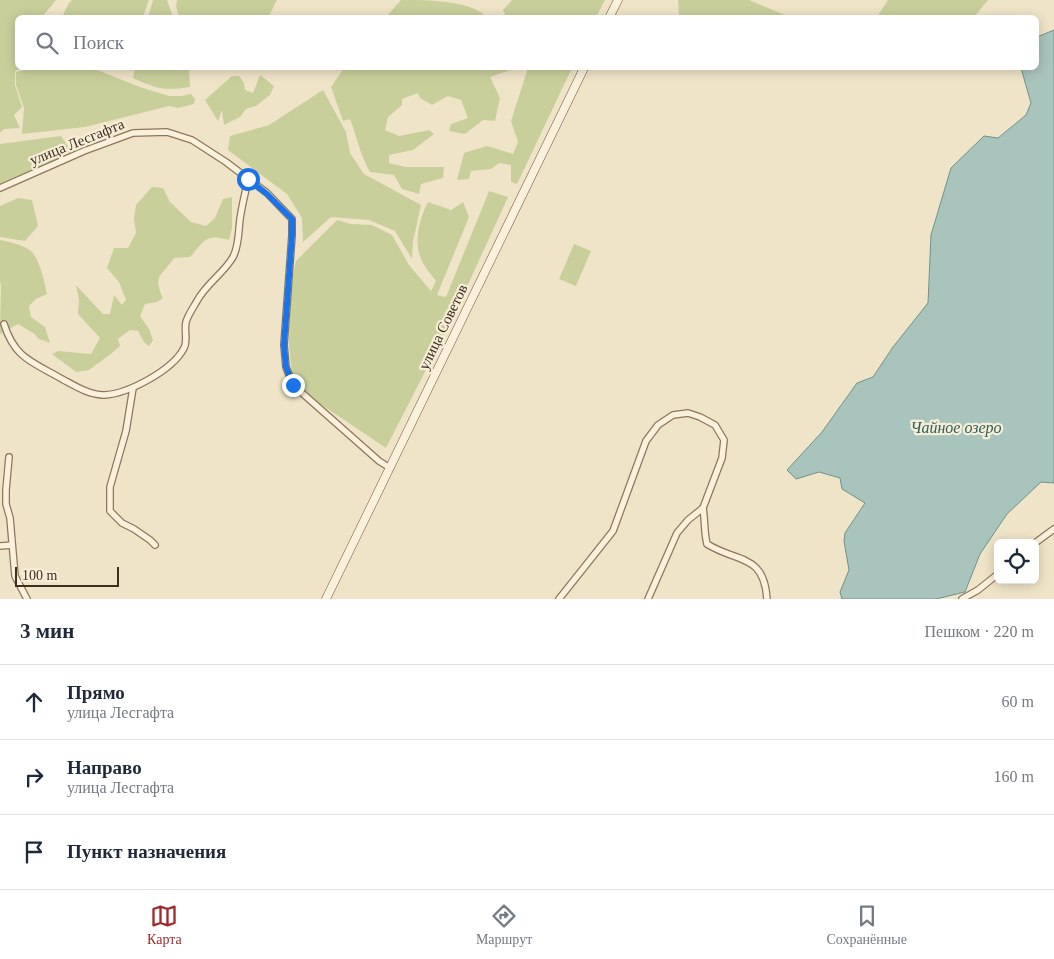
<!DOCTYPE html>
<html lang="ru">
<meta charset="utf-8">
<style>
body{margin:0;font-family:Georgia,serif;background:#f2f2f3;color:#1f2937}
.controls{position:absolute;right:15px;bottom:15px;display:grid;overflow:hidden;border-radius:8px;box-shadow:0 2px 12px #0003}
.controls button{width:45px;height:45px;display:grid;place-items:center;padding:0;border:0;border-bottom:1px solid #e0e1e3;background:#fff;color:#1f2937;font:25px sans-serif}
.scale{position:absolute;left:15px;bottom:12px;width:104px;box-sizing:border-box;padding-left:5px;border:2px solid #3d2e20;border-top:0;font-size:14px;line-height:18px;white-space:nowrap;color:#3d2e20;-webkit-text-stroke:4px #f7eed8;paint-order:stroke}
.stop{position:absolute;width:15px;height:15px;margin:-11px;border:4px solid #1a73e8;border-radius:50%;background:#fff}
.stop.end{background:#1a73e8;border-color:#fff;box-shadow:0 1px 5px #0008}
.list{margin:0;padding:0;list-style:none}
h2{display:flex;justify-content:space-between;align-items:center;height:65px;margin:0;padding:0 20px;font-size:21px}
h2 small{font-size:16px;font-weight:400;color:#747a83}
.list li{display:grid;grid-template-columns:32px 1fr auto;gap:15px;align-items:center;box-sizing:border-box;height:75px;padding:0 20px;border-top:1px solid #e0e1e3}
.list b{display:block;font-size:19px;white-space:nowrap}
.list p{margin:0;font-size:16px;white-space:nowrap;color:#747a83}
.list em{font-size:16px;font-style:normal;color:#747a83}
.icon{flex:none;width:28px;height:28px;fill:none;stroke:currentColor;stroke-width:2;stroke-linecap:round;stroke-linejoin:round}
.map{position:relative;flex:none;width:1054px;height:599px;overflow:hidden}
.search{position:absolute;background:#fff;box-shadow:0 2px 12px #0003;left:15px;right:15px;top:15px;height:55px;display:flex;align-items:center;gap:12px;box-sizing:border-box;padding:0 18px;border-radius:8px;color:#747a83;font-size:19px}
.sheet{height:290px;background:#fff}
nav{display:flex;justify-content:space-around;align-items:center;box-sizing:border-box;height:70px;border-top:1px solid #e0e1e3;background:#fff;font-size:14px;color:#747a83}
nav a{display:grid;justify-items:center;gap:2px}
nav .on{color:#9e2a2b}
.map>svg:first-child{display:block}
.green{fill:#c9cf9b}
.water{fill:#a9c4bc;stroke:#6f938a}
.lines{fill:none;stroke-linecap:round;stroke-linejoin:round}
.minor-casing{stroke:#8d765c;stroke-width:8}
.secondary-casing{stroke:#6f573f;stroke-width:9}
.minor{stroke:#faf1dc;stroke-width:5.5}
.secondary{stroke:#faf1dc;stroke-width:8}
.route{stroke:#1a73e8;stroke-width:6}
.labels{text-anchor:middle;stroke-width:4.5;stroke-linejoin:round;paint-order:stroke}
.street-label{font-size:15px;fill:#3d2e20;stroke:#f7eed8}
.water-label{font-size:16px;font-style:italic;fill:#2f5d5a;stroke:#f7eed8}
</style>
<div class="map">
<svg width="1054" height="599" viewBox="0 0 1054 599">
<rect width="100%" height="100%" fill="#f0e4c8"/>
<!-- green -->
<g class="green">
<path d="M0,0h56l-14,17 -24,1v50h3l-6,3v14l7,22 -8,8 6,13 -16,1 -4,4z"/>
<path d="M72,0h77l-6,17h-81l7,-14z"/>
<path d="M153,0h14l5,14 -1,3h-23z"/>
<path d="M177,0h100l-9,18 -89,-1 -3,-11z"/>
<path d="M401,0c28,0 68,0 86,17h-101z"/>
<path d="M512,0h93l-9,17h-90l-3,-7z"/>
<path d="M678,0h71l41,17h-111z"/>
<path d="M888,0h100l-14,17h-97z"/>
<path d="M38,68h54l48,19 29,9h13l9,-2 4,5 -1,5 -16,4 -9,-2 -84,21 -63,7 2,-26 -8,-23v-13l12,-3 9,1z"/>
<path d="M135,68h54l1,19c-26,4 -33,2 -57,-9z"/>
<path d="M344,68h172l-26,9 10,21 -5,23 -12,-1 -18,14 -16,-3 2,-7 17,-6 -7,-18 -13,-4 -16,9 -12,-7 -2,-5 -16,6v6l-14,12 -3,13 14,6 30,-6 5,4 -21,16 -24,5v8l17,4h38l-1,11 -22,6 -2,10 -17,-5 -8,-14 -24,-3c-10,-17 -13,-35 -20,-53l-7,2 -12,-34z"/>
<path d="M528,68h26l1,1 1,-1h16l-55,116 -6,-2v-17l-12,-2 -8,6 -20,2 -2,8 -12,1 7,-27 23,-7 26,8 5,-12 -7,-21z"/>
<path d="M260,75l14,11 -4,9 -14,11 -10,3 -6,8 -16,8 -2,-15 -4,11 -13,-21 27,-24h7l5,7 1,7 8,3z"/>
<path d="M323,90l23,42 4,21 14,21 57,31 -8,37 -1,17 -17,-28 -26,-11 -38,-3 -28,25 -1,-24 -15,-24 -59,-44 2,-14 39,-11z"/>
<path d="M61,136l13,20 -31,16 -43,16v-44z"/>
<path d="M152,187l11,1 7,14 21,20 15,4 9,-8 8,-19 9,-2v31l-3,12c-23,-7 -25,1 -39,17l-16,1c-12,18 -22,17 -11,40l-6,4 -12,2 -5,12 9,13 4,11 -4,6 -5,-4 -6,-11 -8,-1 -12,9 2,7 -8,7 -23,17 -13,2 -24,-18 6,-3 33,3 9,-16 -22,-24 1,-14 -3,-15 27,29h7l4,-19 8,10 4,-5 -7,-18 -12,-14 7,-20h14l8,-15 -2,-14 2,-14z"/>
<path d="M489,191l19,6 -54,118 -68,133 -73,-49 -21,-24 -3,-31 1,-55 6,-28 41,-41 14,4 21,1 20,10 17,30 22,26 5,-10c-5,-7 -11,-13 -14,-20 -9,-18 -3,-42 6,-59l23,8 12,-8 6,15 -32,78 9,2z"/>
<path d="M18,198l14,2 6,26 -13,15 -25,-4v-31z"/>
<path d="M0,240c10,2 26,5 33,13 8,12 11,28 14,41l-11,5 -7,7 2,11 14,10 5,16 -13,-5 -2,-4 -17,-10 -18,10 1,-49 -1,-4z"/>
<path d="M574,244l17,7 -15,35 -17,-7z"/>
</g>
<!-- water -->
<path class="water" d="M1054,30v453l-13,-1 -34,32 -27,40 -15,38 -29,7h-94l-2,-7 9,-22 -5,-29 1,-8 20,-30 -23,-14 -2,-11 -21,-6 -23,7 -9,-9 35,-38 35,-49 16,-6 20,-30 35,-44 3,-68 20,-67 33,-32 14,2 28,-23 5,-12 -10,-35h15l1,-31z"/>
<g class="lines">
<!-- minor casing -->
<g class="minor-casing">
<g id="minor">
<path d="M0,188l84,-37 49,-18 34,-1 25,8 34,22 41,31 25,26v16l-8,110 2,22 7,18 86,76 11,7"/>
<path d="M4,324c11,35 29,38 58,55 13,7 27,16 42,16 24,-1 69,-25 80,-47 4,-7 0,-18 2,-26 2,-7 7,-14 11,-21 9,-17 27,-28 36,-44 7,-13 5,-30 8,-44 2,-12 5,-23 7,-34"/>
<path d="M133,388l-7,43 -16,56v24l12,12 12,6 16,11 5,5"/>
<path d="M9,457l-3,33v14l4,14 5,58 12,23"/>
<path d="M703,508c2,12 1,24 4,36 30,19 57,9 60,55"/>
<path d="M1035,543l19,-14"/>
<path d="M0,546l12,-1"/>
<path d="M559,599l54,-68 33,-90 12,-16 15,-10 15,-2 12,4 15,8 9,15 -2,18 -19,50 -15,12 -11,13 -29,66"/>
<path d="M962,599l16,-9 20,-16"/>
</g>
</g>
<!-- secondary casing -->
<g class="secondary-casing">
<g id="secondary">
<path d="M609,18l9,-18"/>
<path d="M326,599l258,-531"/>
</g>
</g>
<!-- minor -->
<use href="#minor" class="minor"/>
<!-- secondary -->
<use href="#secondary" class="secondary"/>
</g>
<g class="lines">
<!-- route -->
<path class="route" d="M248,179l19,15 25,25v16l-8,110 2,22 7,18"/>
</g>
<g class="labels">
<!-- street labels -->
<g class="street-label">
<text transform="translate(77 142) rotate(-22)" y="5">улица Лесгафта</text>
<text transform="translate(443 327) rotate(-64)" y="5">улица Советов</text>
</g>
<!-- water labels -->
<g class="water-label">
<text x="956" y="433">Чайное озеро</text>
</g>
</g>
</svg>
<div class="controls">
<button><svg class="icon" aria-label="locate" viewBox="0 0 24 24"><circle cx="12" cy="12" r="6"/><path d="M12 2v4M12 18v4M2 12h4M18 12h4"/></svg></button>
</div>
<div class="scale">100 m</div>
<div class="stop" style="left:248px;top:179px"></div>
<div class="stop end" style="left:293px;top:385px"></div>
<div class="search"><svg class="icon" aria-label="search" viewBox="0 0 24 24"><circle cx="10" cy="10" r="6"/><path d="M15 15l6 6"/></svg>Поиск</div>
</div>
<section class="sheet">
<h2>3 мин<small>Пешком · 220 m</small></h2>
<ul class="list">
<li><svg class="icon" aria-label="ahead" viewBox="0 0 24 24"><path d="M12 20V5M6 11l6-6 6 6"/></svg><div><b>Прямо</b><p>улица Лесгафта</p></div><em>60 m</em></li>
<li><svg class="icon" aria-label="right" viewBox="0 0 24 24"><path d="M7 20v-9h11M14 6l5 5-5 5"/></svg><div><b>Направо</b><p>улица Лесгафта</p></div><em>160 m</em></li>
<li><svg class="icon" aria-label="arrive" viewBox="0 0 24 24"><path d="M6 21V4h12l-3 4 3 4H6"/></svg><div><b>Пункт назначения</b></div></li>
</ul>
</section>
<nav>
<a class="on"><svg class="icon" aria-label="map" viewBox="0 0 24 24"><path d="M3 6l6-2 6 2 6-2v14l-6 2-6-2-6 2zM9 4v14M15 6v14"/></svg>Карта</a>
<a><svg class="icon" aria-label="directions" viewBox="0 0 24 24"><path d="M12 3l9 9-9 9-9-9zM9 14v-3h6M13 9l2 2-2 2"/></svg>Маршрут</a>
<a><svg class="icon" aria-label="saved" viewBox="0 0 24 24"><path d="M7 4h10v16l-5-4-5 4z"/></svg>Сохранённые</a>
</nav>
